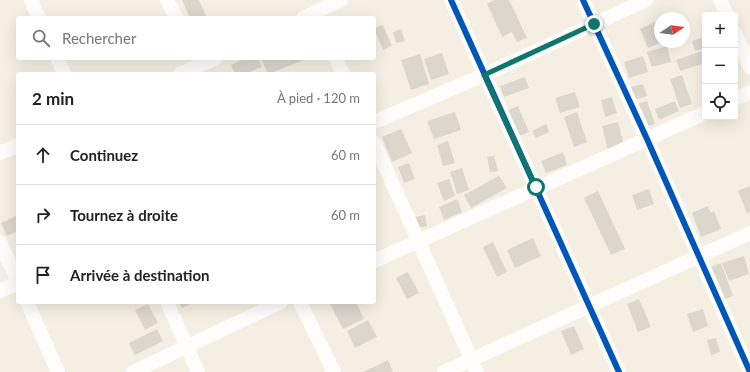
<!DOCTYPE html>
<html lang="fr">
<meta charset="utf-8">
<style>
body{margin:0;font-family:Lato,sans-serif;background:#f6f6f6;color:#222}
.controls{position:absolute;right:12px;top:12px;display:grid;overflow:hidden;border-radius:4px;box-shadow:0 4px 16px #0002}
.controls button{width:36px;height:36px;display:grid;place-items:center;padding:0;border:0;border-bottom:1px solid #e0e0e0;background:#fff;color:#222;font:20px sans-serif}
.compass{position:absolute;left:654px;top:12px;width:36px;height:36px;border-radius:50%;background:#fff;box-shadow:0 4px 16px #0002;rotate:77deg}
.stop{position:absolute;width:12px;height:12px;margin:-9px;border:3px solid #0f766e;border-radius:50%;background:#fff}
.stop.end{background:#0f766e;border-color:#fff;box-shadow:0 1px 4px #0008}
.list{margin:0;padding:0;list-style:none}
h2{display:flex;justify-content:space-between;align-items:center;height:52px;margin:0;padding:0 16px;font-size:17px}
h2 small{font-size:13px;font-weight:400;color:#767676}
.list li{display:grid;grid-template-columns:26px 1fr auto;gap:12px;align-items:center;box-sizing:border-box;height:60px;padding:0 16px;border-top:1px solid #e0e0e0}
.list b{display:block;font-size:15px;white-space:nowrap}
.list em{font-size:13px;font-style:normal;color:#767676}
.icon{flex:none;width:22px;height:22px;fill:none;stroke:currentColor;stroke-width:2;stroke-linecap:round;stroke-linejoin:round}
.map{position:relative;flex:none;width:750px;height:372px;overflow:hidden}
.search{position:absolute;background:#fff;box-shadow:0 4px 16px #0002;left:16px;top:16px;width:360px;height:44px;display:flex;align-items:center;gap:10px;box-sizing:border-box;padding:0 14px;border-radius:4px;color:#767676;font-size:15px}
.panel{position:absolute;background:#fff;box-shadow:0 4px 16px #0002;left:16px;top:72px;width:360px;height:232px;border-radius:4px}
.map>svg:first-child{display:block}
.building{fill:#dcd7cd}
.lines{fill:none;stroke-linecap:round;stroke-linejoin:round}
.minor{stroke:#fefdfb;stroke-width:14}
.cycleway-casing{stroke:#fff;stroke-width:8}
.cycleway{stroke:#0057b8;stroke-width:6}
.route{stroke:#0f766e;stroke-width:5}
</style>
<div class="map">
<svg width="750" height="372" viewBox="0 0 750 372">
<rect width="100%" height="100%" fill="#f5efe3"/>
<!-- building -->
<g class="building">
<path d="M182,0h17l8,18h-17z"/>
<path d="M495,0h14l18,38 -10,4 -5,-10 -10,5 -15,-33z"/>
<path d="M655,22l5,13v8l-12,5 -8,-19z"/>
<path d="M383,25l9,21 -9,4 -9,-22z"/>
<path d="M401,29l4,12 -9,2 -3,-11z"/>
<path d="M705,37v11l-10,3 -3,-10z"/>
<path d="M666,42h14v2l-12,4z"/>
<path d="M667,46l4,16 -19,5 -5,-15z"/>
<path d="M705,50v13l-25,8 -4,-11z"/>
<path d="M442,53l7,21 -18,6 -7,-21z"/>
<path d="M420,54l9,30 -18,6 -10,-30z"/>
<path d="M643,56l5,16 -19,6 -5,-16z"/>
<path d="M246,58h12l4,9 -17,7h-10l-4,-9z"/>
<path d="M261,58h48l-41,16z"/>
<path d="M682,75l10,29 -12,4 -10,-29z"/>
<path d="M525,77l4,11 -25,9 -4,-11z"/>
<path d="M643,84l4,12 -12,4 -4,-13z"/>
<path d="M575,92l5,15 -20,6 -5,-15z"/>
<path d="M612,97l5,16 -12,4 -4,-17z"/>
<path d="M647,101l8,23 -10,3 -8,-23z"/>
<path d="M675,101l4,10 -20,9 -4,-11z"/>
<path d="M518,106l11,26 -13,5 -11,-26z"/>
<path d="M455,112l6,18 -27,9 -7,-18z"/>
<path d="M577,112l10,30 -13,5 -10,-30z"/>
<path d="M618,122l6,24 -16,4 -6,-24z"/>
<path d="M546,124l3,8 -13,6 -4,-7z"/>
<path d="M401,129l11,24 -20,9 -10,-25z"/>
<path d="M448,141l7,22 -12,3 -6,-21z"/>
<path d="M563,152l4,13 -21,8 -5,-12z"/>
<path d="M494,156l4,15 -8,1 -3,-15z"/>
<path d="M409,163l6,16 -11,4 -6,-16z"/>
<path d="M462,168l7,22 -12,4 -7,-22z"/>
<path d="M499,176l8,12 -36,20 -7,-13z"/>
<path d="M449,179l6,17 -11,5 -7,-18z"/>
<path d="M750,186v26l-3,1 -9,-22z"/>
<path d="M649,189l5,15 -17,6 -5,-15z"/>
<path d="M598,191l27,58 -14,6 -27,-57z"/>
<path d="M457,199l5,13 -18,8 -5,-13z"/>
<path d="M708,206l3,7 3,-2 7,18 -20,8 -9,-24z"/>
<path d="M18,215v16l-11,5 -6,-13z"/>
<path d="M425,215l2,11 -8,2 -3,-11z"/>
<path d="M533,238l8,18 -26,12 -8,-18z"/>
<path d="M493,242l14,30 -10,5 -14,-30z"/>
<path d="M744,256l5,18 -20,7 -7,-18z"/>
<path d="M721,263l12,33 -11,4 -11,-33z"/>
<path d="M408,272l11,21 -12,6 -11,-21z"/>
<path d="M639,299l12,28 -13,5 -11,-28z"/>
<path d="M179,302h16l-13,6z"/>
<path d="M329,302h27l8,17 -21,10z"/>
<path d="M148,304l10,19 -13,7 -10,-20z"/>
<path d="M703,309l5,17 -15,6 -6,-18z"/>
<path d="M368,320l9,17 -22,11 -8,-17z"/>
<path d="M574,326l10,23 -13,6 -10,-24z"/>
<path d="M157,329l6,12 -28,14 -6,-12z"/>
<path d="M716,338l4,14 -9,3 -4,-15z"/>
<path d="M388,360l5,12h-30z"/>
</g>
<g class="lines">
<!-- minor -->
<g class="minor">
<path d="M31,0l8,18"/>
<path d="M167,0l9,18"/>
<path d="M451,0l168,372"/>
<path d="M583,0l64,139 103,233"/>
<path d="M720,0l7,15"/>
<path d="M303,18l38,-18"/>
<path d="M735,33l15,34"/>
<path d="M57,58l7,16"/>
<path d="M336,58l7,16"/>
<path d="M180,74l36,-16"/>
<path d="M735,99l15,-7"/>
<path d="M374,122l110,-47 162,-75"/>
<path d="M374,142l103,230"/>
<path d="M0,153l18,-8"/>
<path d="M0,242l18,40"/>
<path d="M374,261l331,-148"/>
<path d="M0,291l18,-8"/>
<path d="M27,302l31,70"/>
<path d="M167,302l31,70"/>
<path d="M300,302l34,70"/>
<path d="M133,372l148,-70"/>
<path d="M444,372l306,-139"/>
</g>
<!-- cycleway casing -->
<g class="cycleway-casing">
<g id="cycleway">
<path d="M451,0l168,372"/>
<path d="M583,0l64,139 103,233"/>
</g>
</g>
<!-- cycleway -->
<use href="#cycleway" class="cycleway"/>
</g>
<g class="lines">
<!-- route -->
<path class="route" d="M536,187l-52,-112 110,-51"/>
</g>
</svg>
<div class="controls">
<button>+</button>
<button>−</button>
<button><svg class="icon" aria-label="locate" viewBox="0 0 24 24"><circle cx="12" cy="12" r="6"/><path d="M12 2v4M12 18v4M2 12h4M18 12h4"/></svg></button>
</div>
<svg class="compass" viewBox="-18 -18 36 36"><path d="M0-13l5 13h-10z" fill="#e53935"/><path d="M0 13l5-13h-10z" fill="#767676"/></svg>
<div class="stop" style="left:536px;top:187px"></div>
<div class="stop end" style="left:594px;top:24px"></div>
<div class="search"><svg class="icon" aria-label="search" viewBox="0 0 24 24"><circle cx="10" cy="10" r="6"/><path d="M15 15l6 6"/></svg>Rechercher</div>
<section class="panel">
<h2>2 min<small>À pied · 120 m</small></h2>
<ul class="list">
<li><svg class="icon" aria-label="ahead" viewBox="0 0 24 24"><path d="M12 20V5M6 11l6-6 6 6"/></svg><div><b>Continuez</b></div><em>60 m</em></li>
<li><svg class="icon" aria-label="right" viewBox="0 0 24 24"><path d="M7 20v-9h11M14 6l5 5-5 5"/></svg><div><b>Tournez à droite</b></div><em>60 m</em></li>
<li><svg class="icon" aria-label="arrive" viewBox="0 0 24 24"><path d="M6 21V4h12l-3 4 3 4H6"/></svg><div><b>Arrivée à destination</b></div></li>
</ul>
</section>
</div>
